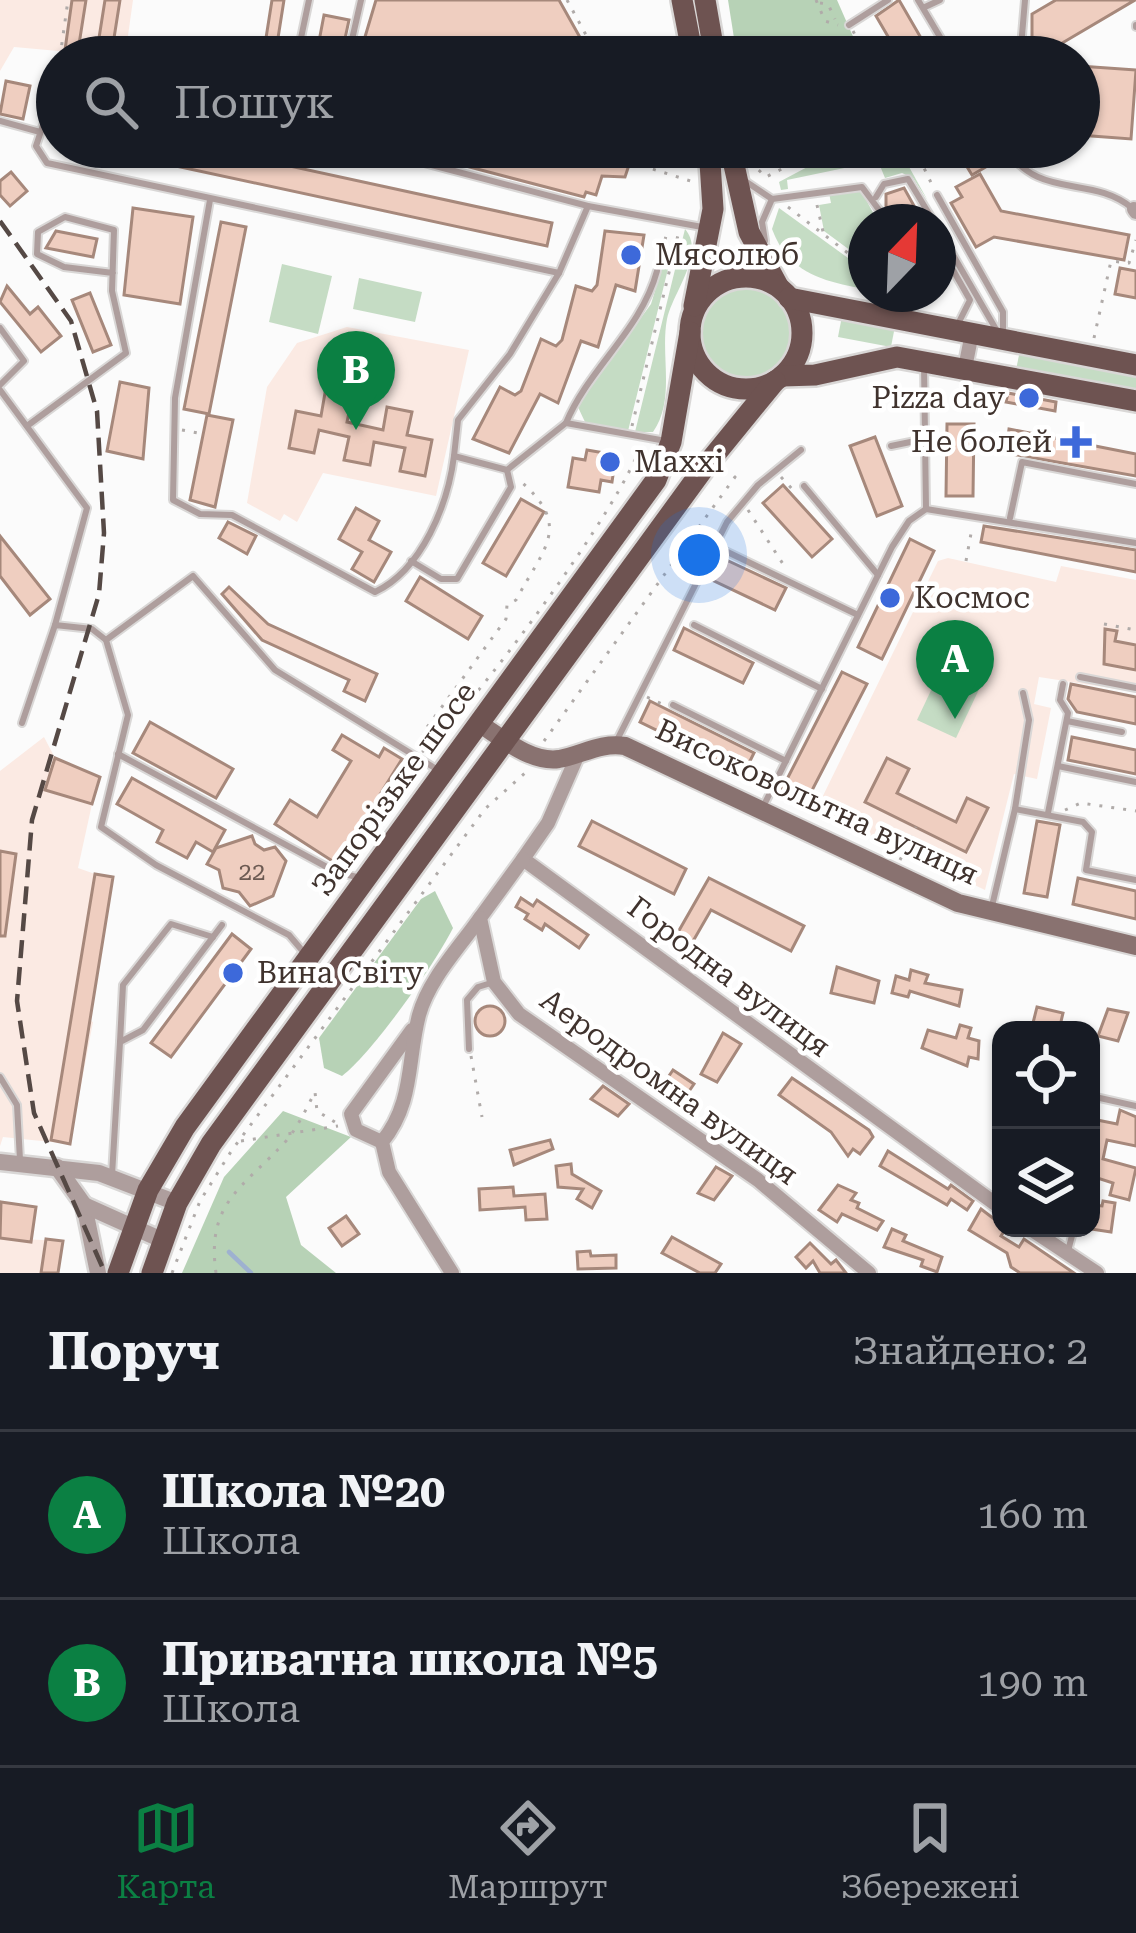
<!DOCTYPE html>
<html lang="uk">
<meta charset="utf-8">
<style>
body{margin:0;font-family:"Roboto Serif",serif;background:#20242c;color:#f1f3f6}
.controls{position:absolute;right:36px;bottom:36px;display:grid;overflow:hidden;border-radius:24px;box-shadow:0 3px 9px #0004}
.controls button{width:108px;height:108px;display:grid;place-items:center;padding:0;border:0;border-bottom:3px solid #363941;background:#171b24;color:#f1f3f6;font:60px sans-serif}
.compass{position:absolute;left:848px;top:204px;width:108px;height:108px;border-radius:50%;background:#171b24;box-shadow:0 3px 9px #0004;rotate:23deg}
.you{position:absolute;left:699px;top:555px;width:42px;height:42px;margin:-30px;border:9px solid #fff;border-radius:50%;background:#1a73e8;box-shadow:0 0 0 18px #1a73e833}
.badge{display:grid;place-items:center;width:78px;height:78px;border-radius:50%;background:#0b8043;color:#fff;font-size:39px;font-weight:700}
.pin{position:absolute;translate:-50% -99px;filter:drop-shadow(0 3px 6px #0008)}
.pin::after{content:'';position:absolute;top:63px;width:42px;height:36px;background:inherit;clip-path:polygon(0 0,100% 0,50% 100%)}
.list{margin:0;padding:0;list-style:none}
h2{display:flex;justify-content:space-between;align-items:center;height:156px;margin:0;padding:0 48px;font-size:51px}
h2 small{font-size:39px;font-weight:400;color:#9ea1a6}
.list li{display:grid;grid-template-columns:78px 1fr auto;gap:36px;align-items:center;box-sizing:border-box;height:168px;padding:0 48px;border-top:3px solid #363941}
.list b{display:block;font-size:45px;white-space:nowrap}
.list p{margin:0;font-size:39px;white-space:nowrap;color:#9ea1a6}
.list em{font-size:39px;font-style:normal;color:#9ea1a6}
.icon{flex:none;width:66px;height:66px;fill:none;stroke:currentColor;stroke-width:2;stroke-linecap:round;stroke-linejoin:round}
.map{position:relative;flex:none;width:1136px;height:1273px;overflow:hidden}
.search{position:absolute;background:#171b24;box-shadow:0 3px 9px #0004;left:36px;right:36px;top:36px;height:132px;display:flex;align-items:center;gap:30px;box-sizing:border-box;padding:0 42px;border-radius:66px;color:#9ea1a6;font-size:45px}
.sheet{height:492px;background:#171b24}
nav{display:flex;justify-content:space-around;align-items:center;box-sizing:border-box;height:168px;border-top:3px solid #363941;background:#171b24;font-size:33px;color:#9ea1a6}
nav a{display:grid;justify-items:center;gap:6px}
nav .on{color:#0b8043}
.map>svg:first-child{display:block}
.built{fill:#fbeae3}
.green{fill:#c5dcc4}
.forest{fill:#b7d2b6}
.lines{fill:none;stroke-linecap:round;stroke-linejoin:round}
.stream{stroke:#9eb1d0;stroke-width:4.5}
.building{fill:#efcec0;stroke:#a6887b;stroke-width:3}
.service-casing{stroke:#d9d7d6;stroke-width:10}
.minor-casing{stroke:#d9d7d6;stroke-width:18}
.tertiary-casing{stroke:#d9d7d6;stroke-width:21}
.secondary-casing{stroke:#d9d7d6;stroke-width:22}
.primary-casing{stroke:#d9d7d6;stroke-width:26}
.path{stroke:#b0aba9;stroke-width:3;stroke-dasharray:3 9;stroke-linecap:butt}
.service{stroke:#ae9e9d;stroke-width:6}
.minor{stroke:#ae9e9d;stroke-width:14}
.tertiary{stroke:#ae9e9d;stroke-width:16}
.secondary{stroke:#897270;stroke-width:18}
.primary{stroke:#6e5351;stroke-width:21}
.rail{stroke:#554945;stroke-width:4.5;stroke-dasharray:18 9;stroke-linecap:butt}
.poi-dot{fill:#3d69da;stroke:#fff;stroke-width:4.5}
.labels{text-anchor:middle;stroke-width:9;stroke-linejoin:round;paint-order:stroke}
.number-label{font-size:24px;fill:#6c5a52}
.poi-label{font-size:30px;fill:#40332e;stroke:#fff;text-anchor:start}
.street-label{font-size:30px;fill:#40332e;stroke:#fff}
</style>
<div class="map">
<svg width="1136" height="1273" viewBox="0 0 1136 1273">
<rect width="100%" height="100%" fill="#fbfbfb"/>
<!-- built -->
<g class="built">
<path d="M0,0h133l-8,57 -111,-10 -14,24z"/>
<path d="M347,327l122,23 -33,146 -113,-23 -26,49 -13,-8 -4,7 -33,-18 20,-116 30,-44z"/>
<path d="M948,558l108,24 5,-16 75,14v112l-97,-15 -5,27 17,4 -14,71 -23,-5 -29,116 -169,-80 122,-249z"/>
<path d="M44,737l11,21 -10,32 47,14 -14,64 17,6 -8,145 6,3 -23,122 -67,-7 -3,9v-375z"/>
<path d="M0,1238l63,3 -5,32h-58z"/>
</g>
<!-- green -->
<g class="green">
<path d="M845,147h53l30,54 -15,-23 -11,-5 -17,5 -7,-17 -91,19 1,9 -7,1 -2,-8z"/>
<path d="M854,190l8,2 16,30h-12v40l-42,-31 -5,-26 12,-2 -2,-10z"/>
<path d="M779,208l87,63v18c-42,-7 -78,-16 -94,-60z"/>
<path d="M685,229c21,24 -12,63 -18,90 -7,37 9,80 -14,113h-18z"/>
<path d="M282,264l50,12 -14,58 -49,-12z"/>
<path d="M662,268l6,1 -40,162 -43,-9 -8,-17 74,-101z"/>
<path d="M359,278l63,14 -7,30 -62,-13z"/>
<circle cx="745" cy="333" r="48"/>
<path d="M842,316l53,10 -4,21 -53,-10z"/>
<path d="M1020,350l116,22v21l-120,-23z"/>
<path d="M952,646l39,18 -35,74 -39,-18z"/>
</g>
<!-- forest -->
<g class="forest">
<path d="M728,0h109l25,57h-125z"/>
<path d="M435,891l18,37c-18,36 -80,124 -111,148l-18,-8 -5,-30 102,-139z"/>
<path d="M283,1111l68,26 -65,60 15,48 35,28h-154l42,-96z"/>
</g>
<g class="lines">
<!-- stream -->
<path class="stream" d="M229,1252l22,21"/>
</g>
<!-- building -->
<g class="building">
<path d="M72,0h14l-9,57h-13z"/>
<path d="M105,0h15l-9,57h-15z"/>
<path d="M272,0h12l-9,57h-12z"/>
<path d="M376,0h183l32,57h-232z"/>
<path d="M899,0l33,57h-32l-24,-41z"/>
<path d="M1056,0h79l-83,49v8h-20v-43z"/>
<path d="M324,15l25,5 -8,37h-25z"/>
<path d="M1079,66l57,4 -5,69 -52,-4z"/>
<path d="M6,81l24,5 -7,33 -23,-5z"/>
<path d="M112,147h90l350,76 -5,23 -436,-94z"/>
<path d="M451,147h178l4,6 -8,24 -23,-1 -6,19 -10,-3 -2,5 -130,-34 -6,-5z"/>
<path d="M955,147h32l9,14 -24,14z"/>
<path d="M11,172l16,19 -17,15 -10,-11v-14z"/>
<path d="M980,174l21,37 128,24 -5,25 -130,-23 -18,10 -25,-44 11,-6 -6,-10z"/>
<path d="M904,188l19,34h-28l-9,-16v-12z"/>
<path d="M133,208l60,9 -13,87 -56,-9z"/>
<path d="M221,222l25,5 -37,187 -25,-5z"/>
<path d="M56,231l41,8 -4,18 -47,-9z"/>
<path d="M605,231l39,4 -9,56 -19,-6 -18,62 -17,-6 -23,62 -18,-9 -31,59 -36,-14 27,-52 15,8 6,-4 20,-52 15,7 6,-6 14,-54 16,5 5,-6z"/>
<path d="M1120,268l16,3v27l-21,-4z"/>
<path d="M7,286l23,28 8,-7 23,29 -20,16 -41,-50z"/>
<path d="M90,293l21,52 -18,7 -21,-52z"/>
<path d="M120,382l29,6 -6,71 -36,-8z"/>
<path d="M325,393l27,5 -5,24 36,8 4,-23 25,5 -5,23 25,5 -7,36 -25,-5 5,-23 -31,-6 -4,23 -26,-5 5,-23 -30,-7 -5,23 -25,-5 7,-37 25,5z"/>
<path d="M1008,393l48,9 -1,9 -49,-9z"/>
<path d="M207,415l26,5 -18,87 -25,-7z"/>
<path d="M947,424h27l-1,72h-27z"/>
<path d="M1009,429l127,25v22l-130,-23z"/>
<path d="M875,437l27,69 -25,10 -27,-70z"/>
<path d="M587,450l29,5 -4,27 -11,-2 -2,12 -31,-5 5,-29 12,2z"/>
<path d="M783,485l49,54 -20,18 -49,-54z"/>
<path d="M521,499l23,13 -38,64 -23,-13z"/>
<path d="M356,508l23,13 -10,19 22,12 -17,30 -22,-13 10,-17 -23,-13z"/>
<path d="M228,522l28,14 -9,18 -28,-16z"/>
<path d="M984,526l152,24v22l-155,-30z"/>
<path d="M0,536l50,63 -20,16 -30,-39z"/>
<path d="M910,539l24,12 -52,108 -24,-12z"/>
<path d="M720,557l66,31 -11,22 -65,-31z"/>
<path d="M420,577l62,39 -14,23 -62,-38z"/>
<path d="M229,587l39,37 109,50 -12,27 -21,-10 5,-11 -87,-40 -40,-46z"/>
<path d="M684,628l69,35 -10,20 -69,-33z"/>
<path d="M1105,629l12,2 -2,10 21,4v25l-32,-6z"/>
<path d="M842,672l25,12 -61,118 -24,-13z"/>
<path d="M1071,684l65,13v27l-59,-12 -9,-13z"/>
<path d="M650,701l104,52 -10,20 -104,-51z"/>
<path d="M150,722l83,47 -17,29 -83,-45z"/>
<path d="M342,735l37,22 5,-9 18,11 -65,105 -62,-40 15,-24 27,17 34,-56 -18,-11z"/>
<path d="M1072,737l64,13v24l-68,-14z"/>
<path d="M55,758l45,19 -8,27 -47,-14z"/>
<path d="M887,758l22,11 -12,24 59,29 11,-24 21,10 -22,44 -101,-50z"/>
<path d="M132,778l93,52 -12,22 -17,-10 -9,16 -30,-16 6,-12 -46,-26z"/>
<path d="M592,821l94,48 -12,25 -95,-48z"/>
<path d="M1037,821l23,4 -13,72 -23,-4z"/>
<path d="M252,836l3,8 9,6 11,-3 11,14 -13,35 -23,10 -11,-14 -16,-4 -4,-18 -12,-6 9,-16z"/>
<path d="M0,851l16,3 -11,82h-5z"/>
<path d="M95,874l18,3 -43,267 -19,-4z"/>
<path d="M709,878l95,48 -13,25 -80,-41 -19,33 -15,-9z"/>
<path d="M1078,878l58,13v28l-63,-15z"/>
<path d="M521,898l12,8 4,-6 51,35 -9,13 -34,-24 -3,6 -17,-11 3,-5 -12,-7z"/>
<path d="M232,934l19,15 -80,108 -20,-14z"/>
<path d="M837,967l42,14 -5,22 -43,-10z"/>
<path d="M911,970l17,5 -3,8 37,7 -3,16 -49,-15 -2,6 -16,-4 4,-17 13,4z"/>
<circle cx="490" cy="1021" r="15"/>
<path d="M1037,1007l26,6 -4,17 -27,-3z"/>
<path d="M1108,1009l20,4 -10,28 -20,-5z"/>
<path d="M960,1025l11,3 -3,10 11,3 -1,18 -9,-2 -2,9 -45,-18 6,-18 28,8z"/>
<path d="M723,1033l18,11 -24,38 -16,-8z"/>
<path d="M673,1070l21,14 -13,19 -21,-14z"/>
<path d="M792,1078l77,52 4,7 -13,17 -7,-5 -5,7 -17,-24 -52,-37z"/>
<path d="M603,1086l26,18 -11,12 -27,-17z"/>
<path d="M1120,1110l16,7v29l-29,-6 -4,19 33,9 -7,32 -19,-5 3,-12 -22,-7v-43l6,-13 20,4z"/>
<path d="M550,1140l3,9 -39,16 -4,-15z"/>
<path d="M888,1151l60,38 3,-4 22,16 -6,9 -16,-11 -4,6 -67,-39z"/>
<path d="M571,1164l1,10 29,17 -9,17 -15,-9 6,-10 -25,-2 -2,-21z"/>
<path d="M716,1167l16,9 -18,24 -16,-7z"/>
<path d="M838,1185l18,8 -5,7 8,3 -2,5 26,13 -6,9 -35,-16 -5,8 -18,-12z"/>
<path d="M513,1187l1,9 31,-2 2,25 -21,1 -1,-13 -45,3 -1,-21z"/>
<path d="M1103,1201l12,2 -4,29 -20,-3v-24l11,1z"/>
<path d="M1,1202l35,5 -5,35 -31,-4z"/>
<path d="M981,1209l25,19 -5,8 18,11 5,-8 50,34h-54l-9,-6 -4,-14 -38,-23z"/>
<path d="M346,1216l13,18 -17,12 -13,-18z"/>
<path d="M892,1229l14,6 -3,6 39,16 -5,15 -16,-6 2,-6 -39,-13z"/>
<path d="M672,1237l49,27 -6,9h-15l-38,-20z"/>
<path d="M46,1239l17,2 -5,32h-17z"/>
<path d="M810,1243l21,21 5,-4 10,13h-26l-7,-12 -7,7 -10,-11z"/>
<path d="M590,1251l1,5 25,-1v13l-38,1 -1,-17z"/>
</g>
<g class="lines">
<!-- service casing -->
<g class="service-casing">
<g id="service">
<path d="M918,0l34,57"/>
<path d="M925,7l15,-7"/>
<path d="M849,25l39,-25"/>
<path d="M1136,25v2"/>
<path d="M1021,47l4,-47"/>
<path d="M297,57l12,-57"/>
<path d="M348,57l13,-57"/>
<path d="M57,83l-21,63 11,17 512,110 29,-67"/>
<path d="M0,121l40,11"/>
<path d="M363,147l225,59 114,21"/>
<path d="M1006,147c31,54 85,27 126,61"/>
<path d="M745,181l27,18 90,-12 26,35"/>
<path d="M937,195l66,117v24"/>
<path d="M876,197l8,-13 24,-5 26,43"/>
<path d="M210,200l-35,198 -2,102 27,14 32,1 143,77c47,-22 73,-88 79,-136"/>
<path d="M938,229l59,102"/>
<path d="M765,241l-3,-19 10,-23"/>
<path d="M938,267l15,3 17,30 -13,26"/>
<path d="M559,273l-49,81 -52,66 -4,36 53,14 59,-47 100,18"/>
<path d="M0,328l24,33 -24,24"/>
<path d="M0,390l87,118 -32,117"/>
<path d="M566,423c23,-55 75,-93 91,-152"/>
<path d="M27,426l99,-73 -14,-62 2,-61 -49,-13 -27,15 -1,22 27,13 49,6"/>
<path d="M891,446l34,-7"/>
<path d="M804,486l74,89"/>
<path d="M926,509l210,34"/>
<path d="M1010,518l12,-56 114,22"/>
<path d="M713,545l145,70"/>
<path d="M411,561l30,18h16l54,-92 -4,-17"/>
<path d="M694,625l128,64"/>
<path d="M1080,677l56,11"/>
<path d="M673,705l113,56"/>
<path d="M1067,721l55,11"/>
<path d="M22,723l33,-98 37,4 14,11"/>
<path d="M616,742l111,-220 31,-37 43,-35"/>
<path d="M118,754l218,118 25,6"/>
<path d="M1058,766l78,16"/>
<path d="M764,805l128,-258 17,-26 17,-12 -2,-145"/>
<path d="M1015,809l14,-89 -6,-27"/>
<path d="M1048,813l20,-100 -8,-13 3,-16"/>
<path d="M992,906l23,-97 68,13 9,10 -6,38 50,10"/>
<path d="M306,955l-17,-20 -133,-70 -55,-38 27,-112 -22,-75 87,-64 82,94 163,100"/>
<path d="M120,1042l3,-57 48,-61 42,13"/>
<path d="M469,1049l-2,-49 11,-13 13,-4"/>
<path d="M0,1077l17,28 3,55"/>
<path d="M1091,1096l45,10"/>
<path d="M112,1175l8,-133 23,-12 79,-105"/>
<path d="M1068,1251l6,-23"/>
</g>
</g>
<!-- minor casing -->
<g class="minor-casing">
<g id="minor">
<path d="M1134,209l2,3"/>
<path d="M965,368l7,-35"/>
<path d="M579,752l-31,71 -25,36 478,349"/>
<path d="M523,859l-43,59 14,64 25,32 239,166 111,93"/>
<path d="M382,1142l-26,-12 -5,-16 61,-84"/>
<path d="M1029,1228l68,45"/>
<path d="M452,1273l-63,-101 -7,-30c32,-39 25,-81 37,-127 10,-36 40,-67 61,-97"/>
</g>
</g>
<!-- tertiary casing -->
<g class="tertiary-casing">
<g id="tertiary">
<path d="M0,1162l99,11 78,30"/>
<path d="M57,1167l27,38 14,68"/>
<path d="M84,1205l78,35"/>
</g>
</g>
<!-- secondary casing -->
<g class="secondary-casing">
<path id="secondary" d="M480,724c22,14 51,39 79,35 23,-4 41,-17 66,-13l333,157 178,43"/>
</g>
<!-- primary casing -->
<g class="primary-casing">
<g id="primary">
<path d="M682,0l11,57"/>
<path d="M705,0l10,57"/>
<path d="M730,147l19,85 29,54"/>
<circle cx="746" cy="333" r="56"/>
<path d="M789,298l347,67"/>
<path d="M694,306l19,-97 -4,-62"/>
<path d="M782,376l33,-1 82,-18 239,44"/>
<path d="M118,1273l30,-83 37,-63 471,-647 15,-38 19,-110"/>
<path d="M152,1273l25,-70 34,-59 493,-676 71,-87"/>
</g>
</g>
<!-- path -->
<g class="path">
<path d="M567,0l31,57"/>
<path d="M816,0l9,21 13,4"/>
<path d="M820,3l8,1 7,15"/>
<path d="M853,31l14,26"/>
<path d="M60,57l8,-57"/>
<path d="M827,57l27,-20"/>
<path d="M411,147l8,7"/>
<path d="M914,147l20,42"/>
<path d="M630,162l67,21"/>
<path d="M750,162l16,15 59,-30"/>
<path d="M633,163l1,-16"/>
<path d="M817,205l7,31"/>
<path d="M788,207l78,60"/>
<path d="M659,263l8,-31"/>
<path d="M902,294l10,8"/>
<path d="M1094,338l17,-77 18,2 7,-23"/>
<path d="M632,426l47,-195"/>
<path d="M182,430l21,4"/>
<path d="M781,477l14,15"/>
<path d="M748,510l37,57"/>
<path d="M966,561l6,-33"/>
<path d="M1104,624l32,6"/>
<path d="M647,697l19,9"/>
<path d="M544,741l191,-264 -12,-5"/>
<path d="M418,749l7,-19 81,-111 1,-14 9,-5c29,-54 57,-74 2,-121"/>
<path d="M422,752c48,-39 203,-251 219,-308"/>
<path d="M1065,810l16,-7 55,8"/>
<path d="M900,860l16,-33"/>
<path d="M345,866l66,-103"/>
<path d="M471,1056l11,61"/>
<path d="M241,1141l97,-15"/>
<path d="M172,1273l28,-72 32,-51 253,-341 41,-37"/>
<path d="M216,1273c-10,-71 27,-85 70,-132 12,-14 20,-32 29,-49l2,19 21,13"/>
</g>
<!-- service -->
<use href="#service" class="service"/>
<!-- minor -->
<use href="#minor" class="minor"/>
<!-- tertiary -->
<use href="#tertiary" class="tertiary"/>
<!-- secondary -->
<use href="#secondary" class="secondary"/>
<!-- primary -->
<use href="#primary" class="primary"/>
<!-- rail -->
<path class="rail" d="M0,221l71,100 26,90 7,122 -5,61 -67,226 -15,181 17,112 71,160"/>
</g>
<!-- markers -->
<g class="poi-dot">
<circle cx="631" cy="255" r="12"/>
<circle cx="1029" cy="398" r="12"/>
<path d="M1070 424h12v12h12v12h-12v12h-12v-12h-12v-12h12z"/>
<circle cx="610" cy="462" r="12"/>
<circle cx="890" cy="598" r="12"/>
<circle cx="233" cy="973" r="12"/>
</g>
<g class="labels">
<!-- number labels -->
<g class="number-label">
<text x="252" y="880">22</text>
</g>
<!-- poi labels -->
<g class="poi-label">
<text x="655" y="265">Мясолюб</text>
<text x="1005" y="408" text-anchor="end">Pizza day</text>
<text x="1052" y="452" text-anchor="end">Не болей</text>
<text x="634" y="472">Maxxi</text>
<text x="914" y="608">Космос</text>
<text x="257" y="983">Вина Світу</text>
</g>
<!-- street labels -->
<g class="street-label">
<text transform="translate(394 789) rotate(-54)" y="10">Запорізьке шосе</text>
<text transform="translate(817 802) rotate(25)" y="10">Високовольтна вулиця</text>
<text transform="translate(729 977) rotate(37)" y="10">Городна вулиця</text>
<text transform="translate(669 1087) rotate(36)" y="10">Аеродромна вулиця</text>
</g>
</g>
</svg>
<div class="controls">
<button><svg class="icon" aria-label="locate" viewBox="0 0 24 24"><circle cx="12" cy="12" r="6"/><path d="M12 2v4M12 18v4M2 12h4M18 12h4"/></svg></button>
<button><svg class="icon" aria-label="layers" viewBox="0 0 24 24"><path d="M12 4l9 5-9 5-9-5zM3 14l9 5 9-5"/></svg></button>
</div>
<svg class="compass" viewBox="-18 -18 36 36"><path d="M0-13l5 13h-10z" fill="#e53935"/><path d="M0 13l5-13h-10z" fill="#9ea1a6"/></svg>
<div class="you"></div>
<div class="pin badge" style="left:955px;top:719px">A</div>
<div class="pin badge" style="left:356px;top:430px">B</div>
<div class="search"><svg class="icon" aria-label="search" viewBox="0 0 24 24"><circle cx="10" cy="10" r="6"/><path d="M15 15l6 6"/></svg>Пошук</div>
</div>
<section class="sheet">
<h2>Поруч<small>Знайдено: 2</small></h2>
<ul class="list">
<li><span class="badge">A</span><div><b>Школа №20</b><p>Школа</p></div><em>160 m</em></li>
<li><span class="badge">B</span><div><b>Приватна школа №5</b><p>Школа</p></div><em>190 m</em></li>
</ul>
</section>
<nav>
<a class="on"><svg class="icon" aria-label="map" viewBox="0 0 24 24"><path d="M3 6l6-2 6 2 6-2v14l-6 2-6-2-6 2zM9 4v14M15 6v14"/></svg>Карта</a>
<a><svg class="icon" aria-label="directions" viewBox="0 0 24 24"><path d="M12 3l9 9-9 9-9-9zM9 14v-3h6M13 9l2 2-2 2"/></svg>Маршрут</a>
<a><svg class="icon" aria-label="saved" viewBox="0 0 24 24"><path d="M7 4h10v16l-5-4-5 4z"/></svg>Збережені</a>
</nav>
